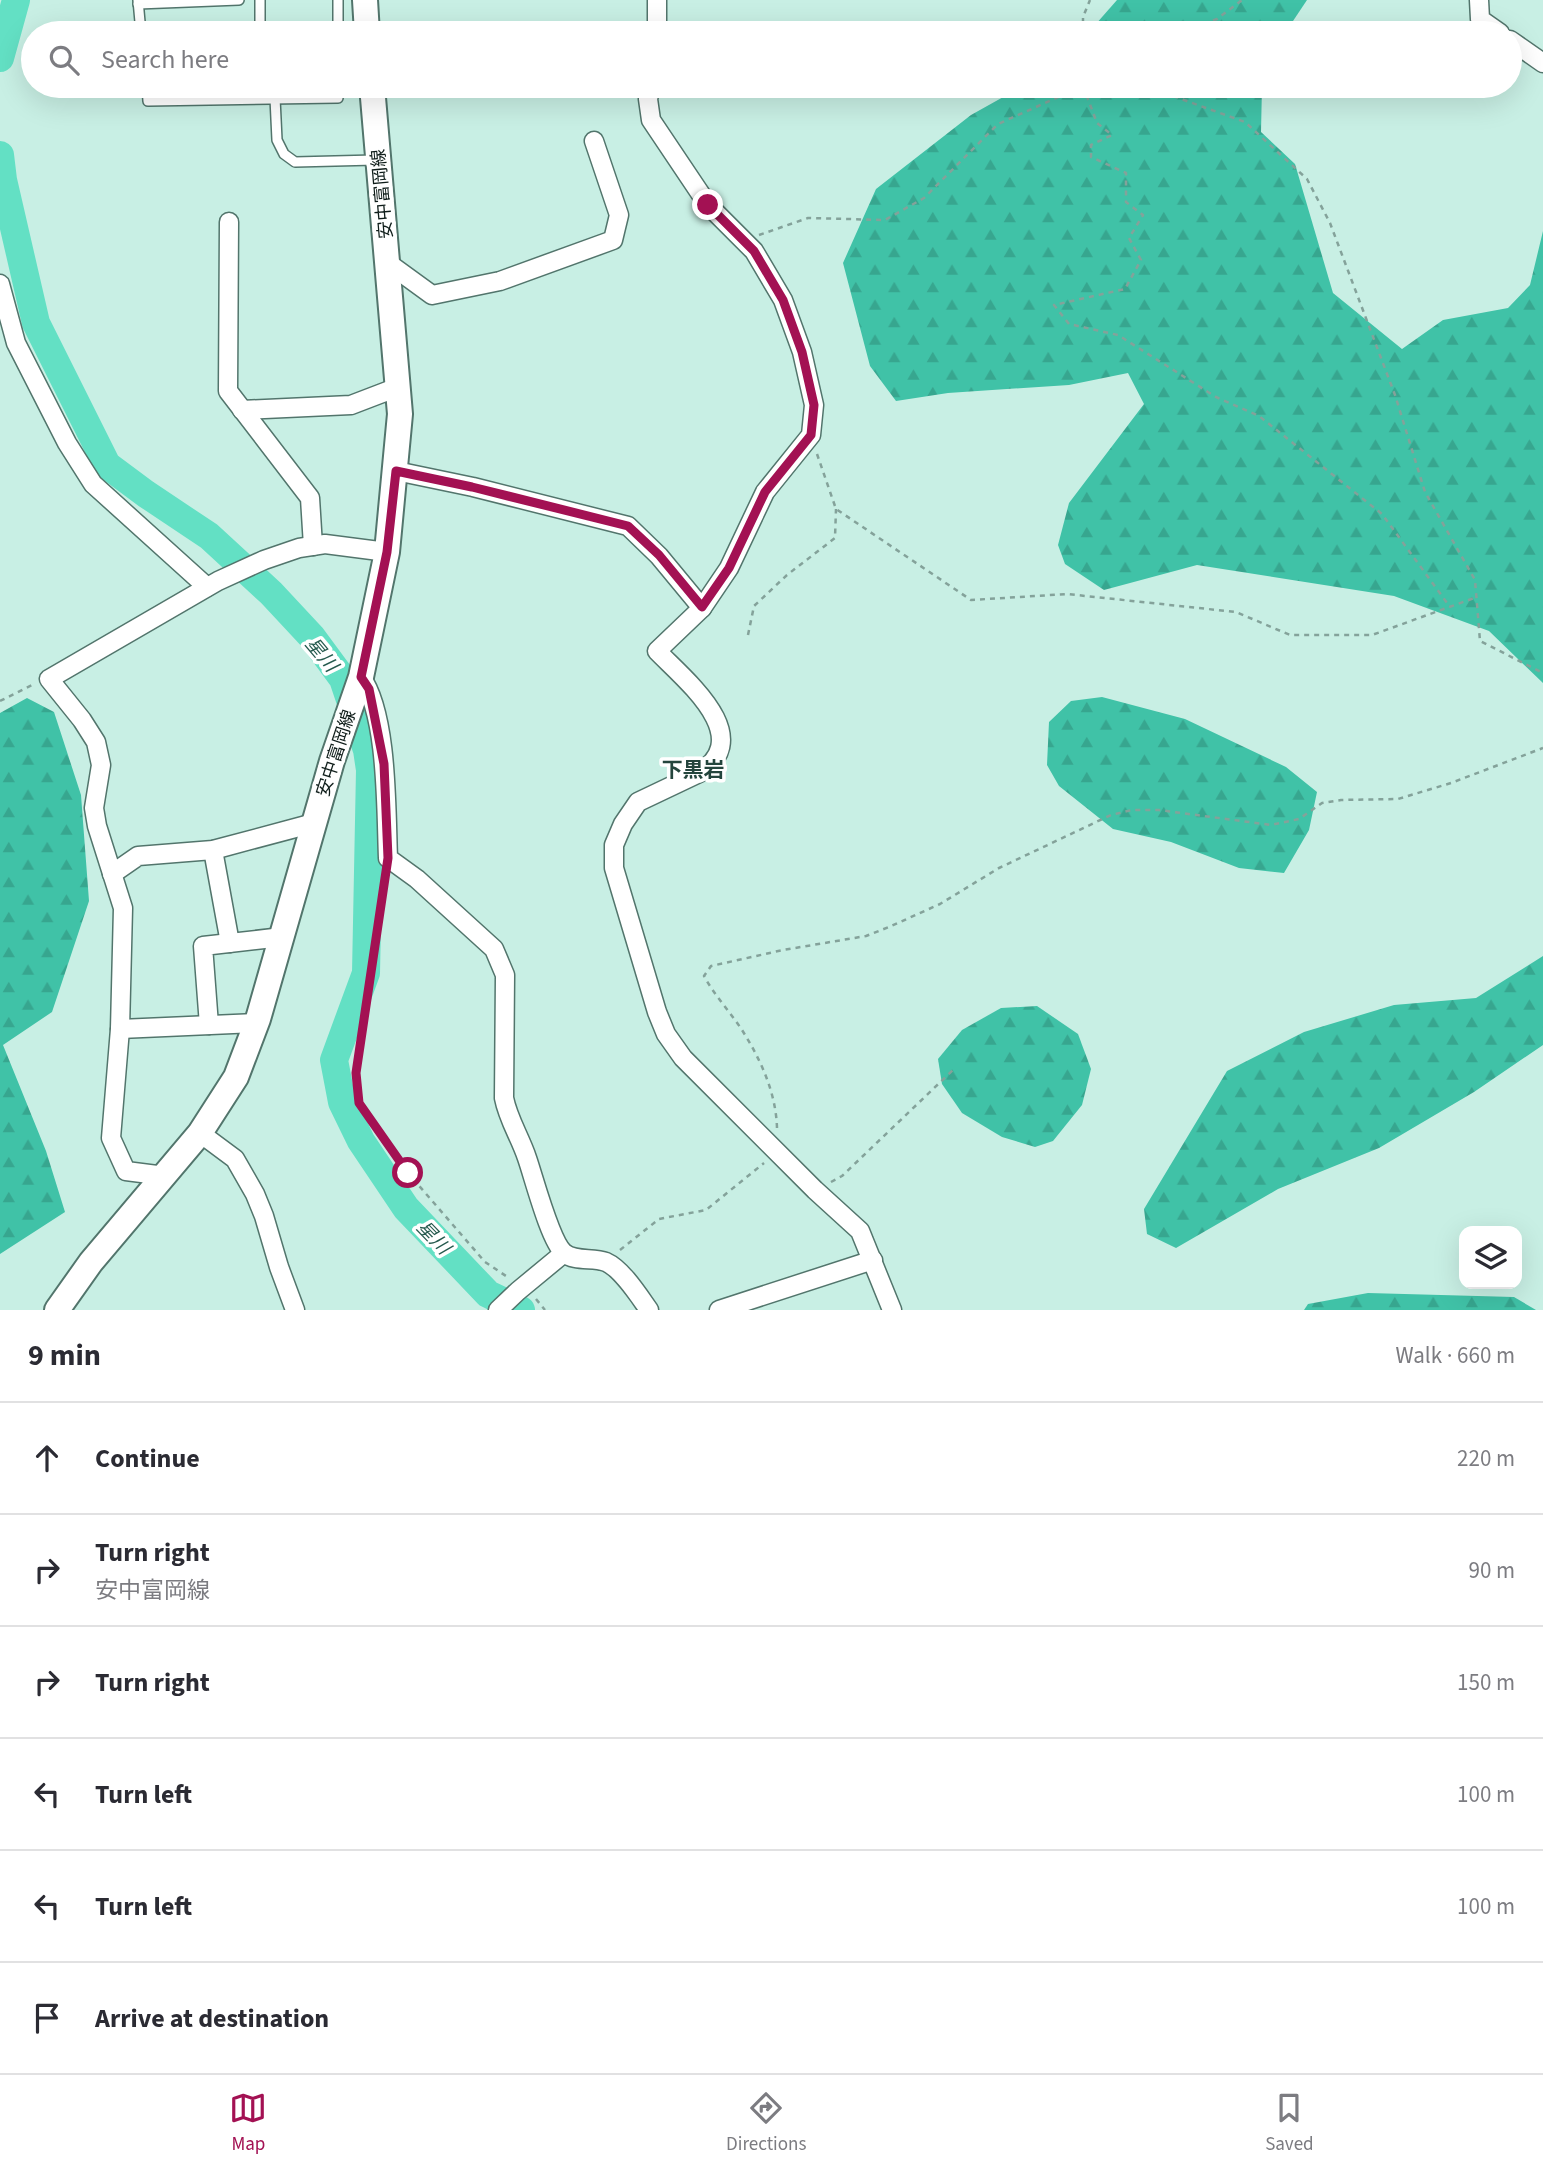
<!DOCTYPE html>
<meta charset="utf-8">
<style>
body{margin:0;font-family:"Source Sans 3","Noto Sans JP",sans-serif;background:#f7f7f7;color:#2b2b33}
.controls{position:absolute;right:21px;bottom:21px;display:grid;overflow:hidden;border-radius:14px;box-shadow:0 7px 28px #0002}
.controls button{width:63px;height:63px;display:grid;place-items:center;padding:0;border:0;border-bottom:2px solid #e1e1e2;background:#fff;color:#2b2b33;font:35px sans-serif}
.stop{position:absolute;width:21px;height:21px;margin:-16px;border:5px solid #a31153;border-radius:50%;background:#fff}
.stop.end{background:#a31153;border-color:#fff;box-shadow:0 2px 7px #0008}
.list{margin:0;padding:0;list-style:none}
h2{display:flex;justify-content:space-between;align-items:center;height:91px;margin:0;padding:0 28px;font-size:30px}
h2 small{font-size:23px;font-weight:400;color:#7c7c81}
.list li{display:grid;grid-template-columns:46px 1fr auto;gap:21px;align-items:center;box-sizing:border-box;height:112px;padding:0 28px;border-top:2px solid #e1e1e2}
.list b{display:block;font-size:26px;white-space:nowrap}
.list p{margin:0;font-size:23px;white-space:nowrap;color:#7c7c81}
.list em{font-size:23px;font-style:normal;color:#7c7c81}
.icon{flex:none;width:38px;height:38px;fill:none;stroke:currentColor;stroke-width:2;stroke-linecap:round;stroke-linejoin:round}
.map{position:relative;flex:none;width:1543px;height:1310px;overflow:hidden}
.search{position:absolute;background:#fff;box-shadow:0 7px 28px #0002;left:21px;right:21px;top:21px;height:77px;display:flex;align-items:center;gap:18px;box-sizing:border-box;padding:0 24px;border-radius:38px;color:#7c7c81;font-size:26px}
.sheet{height:763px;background:#fff}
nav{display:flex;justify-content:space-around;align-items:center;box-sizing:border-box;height:98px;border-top:2px solid #e1e1e2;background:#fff;font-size:19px;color:#7c7c81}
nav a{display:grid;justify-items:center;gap:4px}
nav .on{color:#a31153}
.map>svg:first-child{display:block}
.forest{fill:url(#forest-firs)}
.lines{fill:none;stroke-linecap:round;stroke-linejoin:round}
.river{stroke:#63e0c4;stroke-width:28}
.service-casing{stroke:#52756c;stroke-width:12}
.minor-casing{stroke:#52756c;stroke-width:21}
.secondary-casing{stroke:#52756c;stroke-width:28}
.path{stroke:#84a29a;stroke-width:2.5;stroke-dasharray:5 5;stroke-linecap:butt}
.service{stroke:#fff;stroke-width:9}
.minor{stroke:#fff;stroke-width:18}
.secondary{stroke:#fff;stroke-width:24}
.route{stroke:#a31153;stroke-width:9}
.labels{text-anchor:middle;stroke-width:7;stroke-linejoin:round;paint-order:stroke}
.street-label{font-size:18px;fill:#0e1c19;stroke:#fff}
.water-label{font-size:19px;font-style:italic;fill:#265a4e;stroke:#fff}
.quarter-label{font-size:21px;font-weight:bold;fill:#24453d;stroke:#fff}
</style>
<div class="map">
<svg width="1543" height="1310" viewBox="0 0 1543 1310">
<defs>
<pattern id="forest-firs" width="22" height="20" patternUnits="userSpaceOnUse" patternTransform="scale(1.75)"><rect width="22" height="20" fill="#40c2a7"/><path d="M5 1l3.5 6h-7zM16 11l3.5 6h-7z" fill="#37a68f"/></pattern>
</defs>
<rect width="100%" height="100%" fill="#c8efe4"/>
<!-- forest -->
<g class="forest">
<path d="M1117,0h190l-22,33h-197z"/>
<path d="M1023,86h239l-1,46 34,32 38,129 69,56 41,-29 65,-12 22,-23 13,-54v452l-54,-52 -95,-35 -197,-31 -93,25 -39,-26 -7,-19 11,-42 75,-99 -16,-31 -59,12 -121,8 -52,8 -26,-35 -27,-103 33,-74 95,-74z"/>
<path d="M1102,697l83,22 101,48 31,25 -8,38 -25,43 -45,-5 -68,-26 -58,-13 -54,-43 -12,-21 2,-43 22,-21z"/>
<path d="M27,698l27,14 27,83 8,106 -37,111 -49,33 43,106 19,61 -65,42v-541z"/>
<path d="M1543,956v89l-69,47 -95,56 -101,41 -102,59 -29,-14 -3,-25 83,-138 77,-39 90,-27 82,-7z"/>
<path d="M1037,1006l41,28 13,35 -9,36 -29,36 -18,6 -33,-10 -40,-24 -20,-29 -4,-25 24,-29 39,-22z"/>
<path d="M1368,1293l146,4 22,13h-232l4,-6z"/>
</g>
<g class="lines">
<!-- river -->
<g class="river">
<path d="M0,58l16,-58"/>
<path d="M0,155l3,25 33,143 71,142 39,29 63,42 62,57 41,44 31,42 24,71 3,20 -4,203 -32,87 8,42 19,39 45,67 82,86 33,16"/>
</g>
<!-- service casing -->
<g class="service-casing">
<g id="service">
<path d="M138,0l3,33"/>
<path d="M338,0v33"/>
<path d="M138,4l101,-4"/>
<path d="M260,33v-33"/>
<path d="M147,86l1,15 190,-3v-12"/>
<path d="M275,98l2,42 7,14 11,8 80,-2"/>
</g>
</g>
<!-- minor casing -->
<g class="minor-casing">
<g id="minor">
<path d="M657,0v33"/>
<path d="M1479,0l1,19 20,14"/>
<path d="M1510,40l33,23"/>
<path d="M651,86l-3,13 3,21 57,85 46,46 29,49 19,52 12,53 -3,30 -46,57 -36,76 -27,40 -45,43c28,29 100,86 42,122l-61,29 -15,22 -9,21v23l43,144 9,22 17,24 132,132 45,41 32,79"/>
<path d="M229,222l-1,169 82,107 3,48"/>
<path d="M388,263l44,32 68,-14 113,-41 6,-25 -25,-74"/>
<path d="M0,284l16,59 51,100 26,41 114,103"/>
<path d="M242,410l109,-5 47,-18"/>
<path d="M396,471l77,16 155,39 31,30 43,52"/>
<path d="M361,677c27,37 25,134 27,181l29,21 77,70 11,26 -1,123c4,21 16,39 23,60 7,20 23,83 37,95 11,9 29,4 42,9 16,7 33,34 43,48"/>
<path d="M213,850l17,93"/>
<path d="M112,874l26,-18 75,-6 101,-27"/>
<path d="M209,1025l-6,-79 79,-9"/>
<path d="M120,1029l137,-6"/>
<path d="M200,1133l35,26 20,35 9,22 15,51 16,43"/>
<path d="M165,1176l-39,-5 -15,-33 9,-109 3,-121 -26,-82 -3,-18 7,-43 -5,-23 -14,-22 -33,-41 169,-98 46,-21 35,-12 26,-4 62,8"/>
<path d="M498,1310l20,-19 46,-38"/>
<path d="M719,1310l154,-50"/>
</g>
</g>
<!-- secondary casing -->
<g class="secondary-casing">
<g id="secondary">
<path d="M365,0l2,33"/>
<path d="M57,1310l34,-48 109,-129 36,-56 22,-58 74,-258 29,-84 26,-125 13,-138 -28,-328"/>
</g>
</g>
<!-- path -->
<g class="path">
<path d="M1083,33v-16l7,-17"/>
<path d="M1136,33l5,-9 31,9"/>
<path d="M1175,33l42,-14 25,-19"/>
<path d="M1083,86l14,37 15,12 -21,10v12l35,16v29l17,13 -14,23 12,22 -16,29 -71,16 15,19 49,11 98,62 43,19 123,98 68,93"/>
<path d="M1145,86l100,36 62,57 23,44 65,172 30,97 50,88 5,61 63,32"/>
<path d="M759,235l49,-17 77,2 39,-22 74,-74 85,-38"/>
<path d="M817,454l19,55 135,91 96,-6 169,18 54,23h82l105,-38"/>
<path d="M748,635l6,-29 33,-31 48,-37 1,-29"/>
<path d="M0,701l34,-17"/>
<path d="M385,878l-29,194 4,31 48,70 77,89 24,16"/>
<path d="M777,1128c-1,-35 -16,-68 -35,-98 -12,-18 -27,-34 -38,-54l7,-10 72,-16 83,-14 23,-9 51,-23 59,-36 112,-53 21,-5h27l112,15 28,-6 23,-16 19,-3 57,-1 53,-16 92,-35"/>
<path d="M831,1182l11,-6 111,-106"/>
<path d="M620,1250l39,-31 47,-9 58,-47"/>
<path d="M536,1299l9,11"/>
</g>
<!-- service -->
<use href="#service" class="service"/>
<!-- minor -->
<use href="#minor" class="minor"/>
<!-- secondary -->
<use href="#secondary" class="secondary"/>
</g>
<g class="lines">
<!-- route -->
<path class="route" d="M408,1173l-49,-70 -3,-30 32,-215 -4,-94 -15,-75 -8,-12 26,-125 9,-81 76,16 156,39 31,29 43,52 27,-39 36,-76 46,-57 3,-30 -12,-53 -19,-52 -29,-49 -46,-46"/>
</g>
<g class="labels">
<!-- street labels -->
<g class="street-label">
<text transform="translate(382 194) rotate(-95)" y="6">安中富岡線</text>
<text transform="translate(336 753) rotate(-72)" y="6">安中富岡線</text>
</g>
<!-- water labels -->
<g class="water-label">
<text transform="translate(322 654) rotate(50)" y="7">星川</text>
<text transform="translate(434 1237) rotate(46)" y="7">星川</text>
</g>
<!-- quarter labels -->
<g class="quarter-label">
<text x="693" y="777">下黒岩</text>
</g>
</g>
</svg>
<div class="controls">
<button><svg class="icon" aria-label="layers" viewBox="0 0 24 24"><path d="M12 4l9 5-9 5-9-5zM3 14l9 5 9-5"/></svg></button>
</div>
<div class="stop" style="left:408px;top:1173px"></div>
<div class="stop end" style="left:708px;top:205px"></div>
<div class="search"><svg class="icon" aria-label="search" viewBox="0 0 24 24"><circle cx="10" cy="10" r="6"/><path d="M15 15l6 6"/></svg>Search here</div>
</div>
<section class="sheet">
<h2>9 min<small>Walk · 660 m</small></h2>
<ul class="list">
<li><svg class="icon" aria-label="ahead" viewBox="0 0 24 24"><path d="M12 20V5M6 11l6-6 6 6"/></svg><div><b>Continue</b></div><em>220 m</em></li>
<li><svg class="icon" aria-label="right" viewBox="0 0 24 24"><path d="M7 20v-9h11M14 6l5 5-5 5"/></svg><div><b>Turn right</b><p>安中富岡線</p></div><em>90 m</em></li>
<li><svg class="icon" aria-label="right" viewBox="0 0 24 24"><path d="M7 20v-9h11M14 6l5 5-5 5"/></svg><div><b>Turn right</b></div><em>150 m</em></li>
<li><svg class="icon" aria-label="left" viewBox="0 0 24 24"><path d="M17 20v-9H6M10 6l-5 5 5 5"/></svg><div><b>Turn left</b></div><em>100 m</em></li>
<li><svg class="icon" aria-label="left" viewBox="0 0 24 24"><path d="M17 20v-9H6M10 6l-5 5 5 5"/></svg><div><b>Turn left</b></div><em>100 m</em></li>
<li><svg class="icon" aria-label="arrive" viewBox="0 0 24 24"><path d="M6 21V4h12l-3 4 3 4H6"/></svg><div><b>Arrive at destination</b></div></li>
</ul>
</section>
<nav>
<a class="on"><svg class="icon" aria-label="map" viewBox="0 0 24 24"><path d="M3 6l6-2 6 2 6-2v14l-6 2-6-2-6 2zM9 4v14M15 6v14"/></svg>Map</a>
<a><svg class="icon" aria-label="directions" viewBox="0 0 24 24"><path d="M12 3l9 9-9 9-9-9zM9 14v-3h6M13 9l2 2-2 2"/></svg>Directions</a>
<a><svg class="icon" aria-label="saved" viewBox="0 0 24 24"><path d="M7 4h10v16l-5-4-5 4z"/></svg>Saved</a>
</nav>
